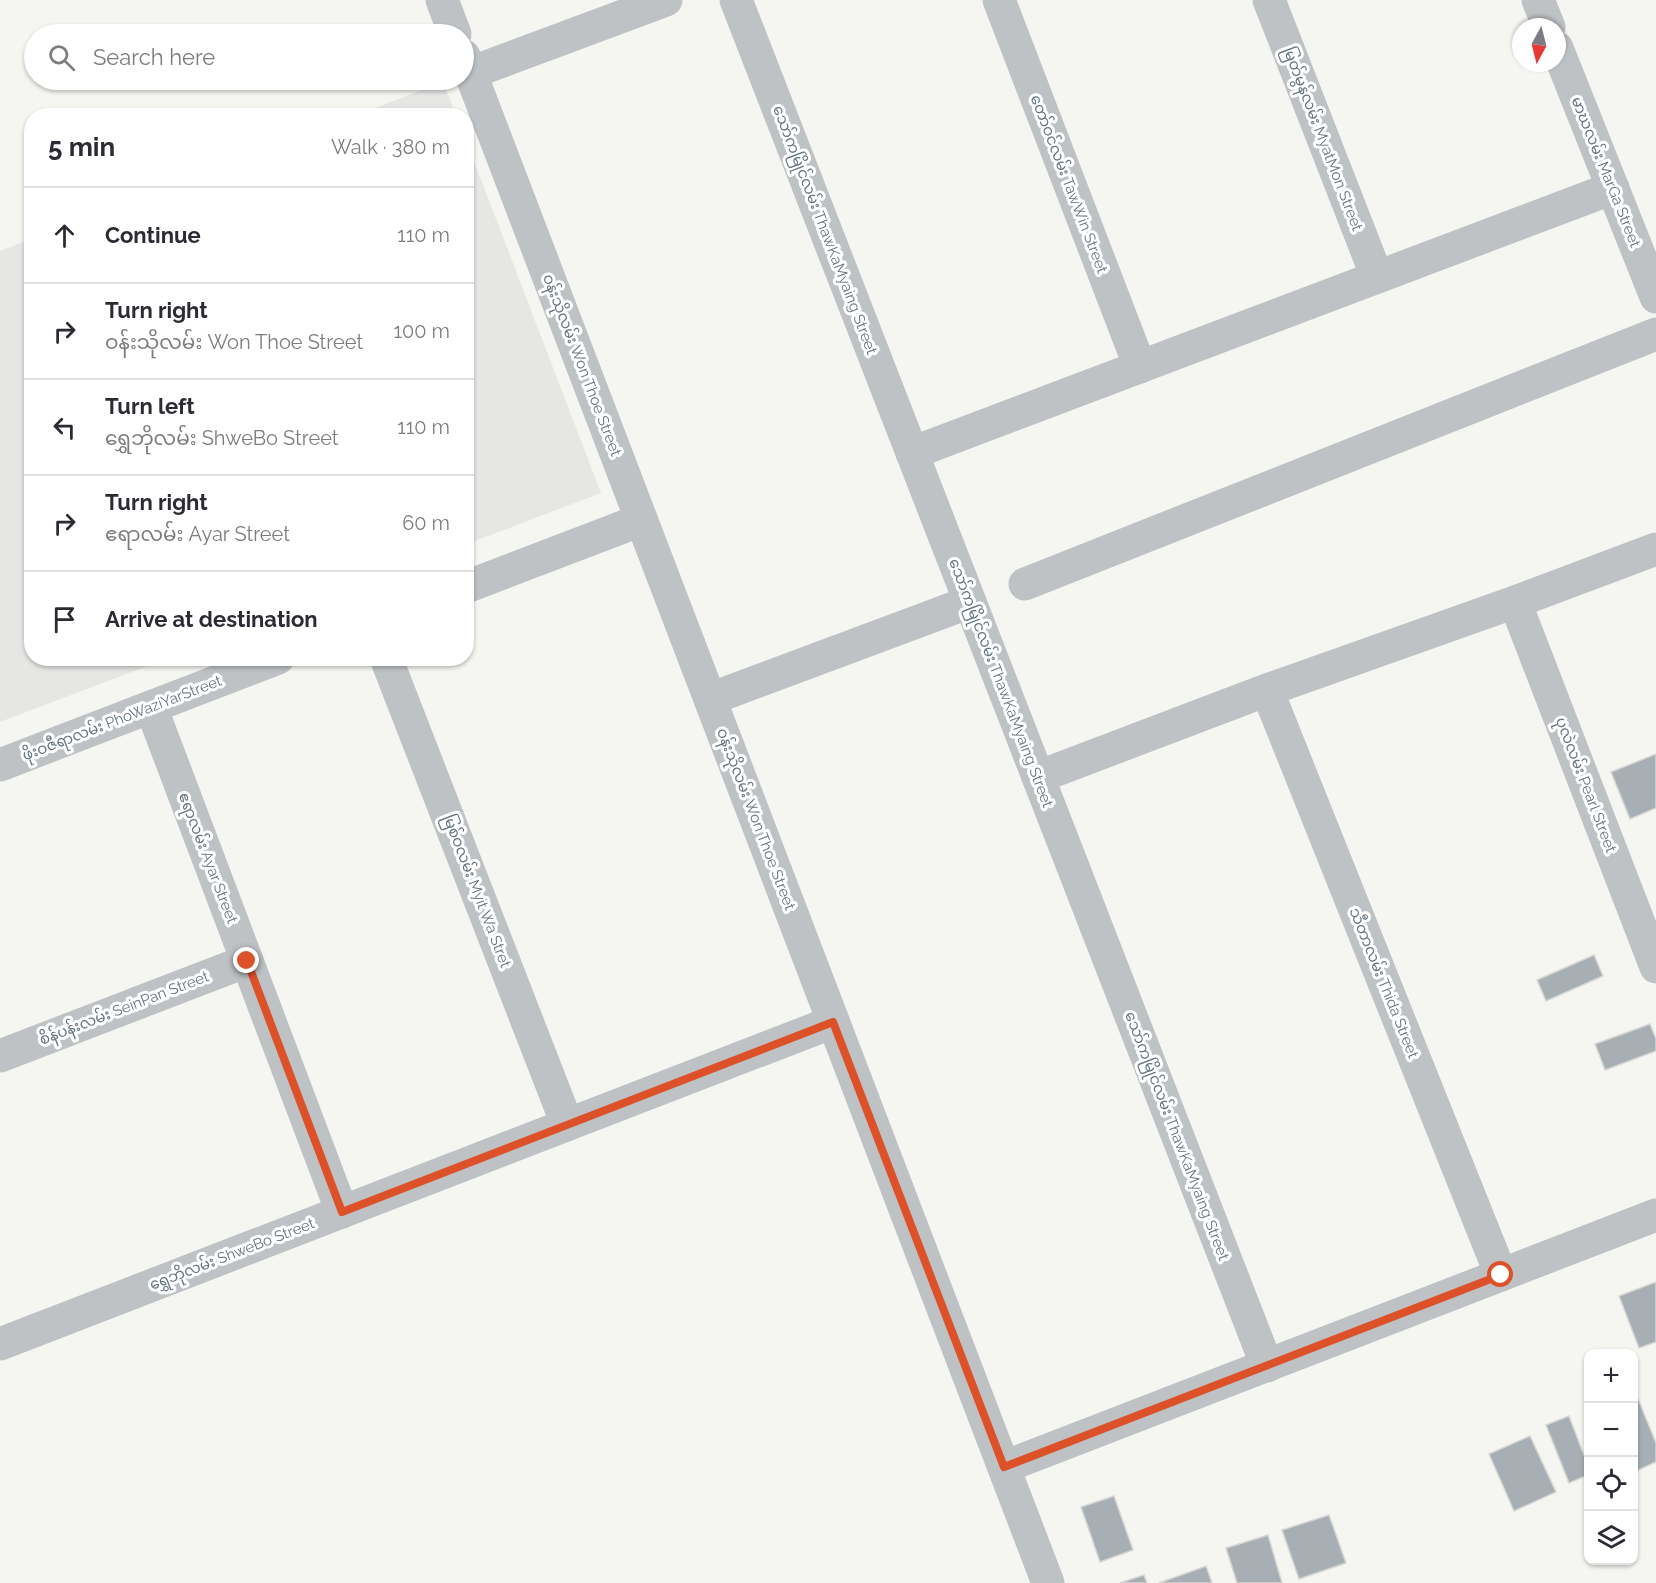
<!DOCTYPE html>
<meta charset="utf-8">
<style>
body{margin:0;font-family:Raleway,"Noto Sans Myanmar",sans-serif;background:#f2f2f3;color:#2b2b33}
.controls{position:absolute;right:18px;bottom:18px;display:grid;overflow:hidden;border-radius:12px;box-shadow:0 2px 4px #0004}
.controls button{width:54px;height:54px;display:grid;place-items:center;padding:0;border:0;border-bottom:2px solid #e1e1e2;background:#fff;color:#2b2b33;font:30px sans-serif}
.compass{position:absolute;left:1512px;top:18px;width:54px;height:54px;border-radius:50%;background:#fff;box-shadow:0 2px 4px #0004;rotate:187deg}
.stop{position:absolute;width:18px;height:18px;margin:-14px;border:4px solid #dd5129;border-radius:50%;background:#fff}
.stop.end{background:#dd5129;border-color:#fff;box-shadow:0 2px 6px #0008}
.list{margin:0;padding:0;list-style:none}
h2{display:flex;justify-content:space-between;align-items:center;height:78px;margin:0;padding:0 24px;font-size:26px}
h2 small{font-size:20px;font-weight:400;color:#7c7c81}
.list li{display:grid;grid-template-columns:39px 1fr auto;gap:18px;align-items:center;box-sizing:border-box;height:96px;padding:0 24px;border-top:2px solid #e1e1e2}
.list b{display:block;font-size:22px;white-space:nowrap}
.list p{margin:0;font-size:20px;white-space:nowrap;color:#7c7c81}
.list em{font-size:20px;font-style:normal;color:#7c7c81}
.icon{flex:none;width:33px;height:33px;fill:none;stroke:currentColor;stroke-width:2;stroke-linecap:round;stroke-linejoin:round}
.map{position:relative;flex:none;width:1656px;height:1583px;overflow:hidden}
.search{position:absolute;background:#fff;box-shadow:0 2px 4px #0004;left:24px;top:24px;width:450px;height:66px;display:flex;align-items:center;gap:15px;box-sizing:border-box;padding:0 21px;border-radius:33px;color:#7c7c81;font-size:22px}
.panel{position:absolute;background:#fff;box-shadow:0 2px 4px #0004;left:24px;top:108px;width:450px;height:558px;border-radius:24px}
.map>svg:first-child{display:block}
.built{fill:#e6e7e5}
.building{fill:#a7afb4;stroke:#d6d6d4;stroke-width:1.5}
.lines{fill:none;stroke-linecap:round;stroke-linejoin:round}
.street{stroke:#bec2c5;stroke-width:33}
.route{stroke:#dd5129;stroke-width:8}
.labels{text-anchor:middle;stroke-width:6;stroke-linejoin:round;paint-order:stroke}
.street-label{font-size:15px;fill:#657582;stroke:#fff}
</style>
<div class="map">
<svg width="1656" height="1583" viewBox="0 0 1656 1583">
<rect width="100%" height="100%" fill="#f5f5f1"/>
<!-- built -->
<g class="built">
<path d="M443,82l13,33h-100z"/>
<path d="M467,143l134,350 -134,51h-1z"/>
<path d="M31,239l1,419 134,1 -166,63v-471z"/>
</g>
<!-- building -->
<g class="building">
<path d="M1656,754v54l-26,11 -19,-47z"/>
<path d="M1594,955l9,21 -57,25 -9,-21z"/>
<path d="M1650,1024l6,15v12l-51,19 -10,-26z"/>
<path d="M1656,1282v60l-17,6 -20,-52z"/>
<path d="M1636,1394l20,49v19l-22,10v-77z"/>
<path d="M1569,1416l19,50v9l-19,8 -23,-58z"/>
<path d="M1530,1436l26,56 -42,19 -25,-57z"/>
<path d="M1114,1496l19,54 -33,12 -19,-55z"/>
<path d="M1329,1515l17,48 -47,16 -17,-49z"/>
<path d="M1268,1535l14,48h-45l-11,-35z"/>
<path d="M1206,1566l6,17h-53z"/>
<path d="M1144,1575l3,8h-27z"/>
</g>
<g class="lines">
<!-- street -->
<g class="street">
<path d="M442,0l13,34"/>
<path d="M736,0l531,1366"/>
<path d="M999,0l141,367"/>
<path d="M1269,0l108,277"/>
<path d="M1538,0l11,27"/>
<path d="M1557,48l99,249"/>
<path d="M464,56l584,1527"/>
<path d="M470,73l196,-73"/>
<path d="M912,453l701,-265"/>
<path d="M1025,584l631,-250"/>
<path d="M466,587l175,-67"/>
<path d="M1515,602l141,365"/>
<path d="M386,658l181,466"/>
<path d="M1267,690l234,585"/>
<path d="M710,699l260,-97"/>
<path d="M151,707l191,505"/>
<path d="M0,765l278,-107"/>
<path d="M1038,777l229,-87 248,-88 141,-53"/>
<path d="M0,1056l247,-95"/>
<path d="M0,1344l833,-322"/>
<path d="M1004,1467l652,-252"/>
</g>
</g>
<g class="lines">
<!-- route -->
<path class="route" d="M247,961l95,251 491,-190 171,445 497,-192"/>
</g>
<g class="labels">
<!-- street labels -->
<g class="street-label">
<text transform="translate(1323 139) rotate(69)" y="5">မြတ်မွန်လမ်း MyatMon Street</text>
<text transform="translate(1606 172) rotate(68)" y="5">မာဃလမ်း MarGa Street</text>
<text transform="translate(1069 184) rotate(69)" y="5">တော်ဝင်လမ်း TawWin Street</text>
<text transform="translate(825 230) rotate(69)" y="5">သော်ကမြိုင်လမ်း ThawKaMyaing Street</text>
<text transform="translate(582 365) rotate(69)" y="5">ဝန်းသိုလမ်း Won Thoe Street</text>
<text transform="translate(1001 683) rotate(69)" y="5">သော်ကမြိုင်လမ်း ThawKaMyaing Street</text>
<text transform="translate(122 718) rotate(-21)" y="5">ဖိုးဝဇီရာလမ်း PhoWaziYarStreet</text>
<text transform="translate(1586 785) rotate(69)" y="5">ပုလဲလမ်း Pearl Street</text>
<text transform="translate(756 819) rotate(69)" y="5">ဝန်းသိုလမ်း Won Thoe Street</text>
<text transform="translate(208 858) rotate(69)" y="5">ဧရာလမ်း Ayar Street</text>
<text transform="translate(477 891) rotate(69)" y="5">မြစ်ဝလမ်း Myit Wa Stret</text>
<text transform="translate(1384 983) rotate(68)" y="5">သီတာလမ်း Thida Street</text>
<text transform="translate(124 1008) rotate(-21)" y="5">စိန်ပန်းလမ်း SeinPan Street</text>
<text transform="translate(1177 1136) rotate(69)" y="5">သော်ကမြိုင်လမ်း ThawKaMyaing Street</text>
<text transform="translate(232 1254) rotate(-21)" y="5">ရွှေဘိုလမ်း ShweBo Street</text>
</g>
</g>
</svg>
<div class="controls">
<button>+</button>
<button>−</button>
<button><svg class="icon" aria-label="locate" viewBox="0 0 24 24"><circle cx="12" cy="12" r="6"/><path d="M12 2v4M12 18v4M2 12h4M18 12h4"/></svg></button>
<button><svg class="icon" aria-label="layers" viewBox="0 0 24 24"><path d="M12 4l9 5-9 5-9-5zM3 14l9 5 9-5"/></svg></button>
</div>
<svg class="compass" viewBox="-18 -18 36 36"><path d="M0-13l5 13h-10z" fill="#e53935"/><path d="M0 13l5-13h-10z" fill="#7c7c81"/></svg>
<div class="stop" style="left:1501px;top:1275px"></div>
<div class="stop end" style="left:247px;top:961px"></div>
<div class="search"><svg class="icon" aria-label="search" viewBox="0 0 24 24"><circle cx="10" cy="10" r="6"/><path d="M15 15l6 6"/></svg>Search here</div>
<section class="panel">
<h2>5 min<small>Walk · 380 m</small></h2>
<ul class="list">
<li><svg class="icon" aria-label="ahead" viewBox="0 0 24 24"><path d="M12 20V5M6 11l6-6 6 6"/></svg><div><b>Continue</b></div><em>110 m</em></li>
<li><svg class="icon" aria-label="right" viewBox="0 0 24 24"><path d="M7 20v-9h11M14 6l5 5-5 5"/></svg><div><b>Turn right</b><p>ဝန်းသိုလမ်း Won Thoe Street</p></div><em>100 m</em></li>
<li><svg class="icon" aria-label="left" viewBox="0 0 24 24"><path d="M17 20v-9H6M10 6l-5 5 5 5"/></svg><div><b>Turn left</b><p>ရွှေဘိုလမ်း ShweBo Street</p></div><em>110 m</em></li>
<li><svg class="icon" aria-label="right" viewBox="0 0 24 24"><path d="M7 20v-9h11M14 6l5 5-5 5"/></svg><div><b>Turn right</b><p>ဧရာလမ်း Ayar Street</p></div><em>60 m</em></li>
<li><svg class="icon" aria-label="arrive" viewBox="0 0 24 24"><path d="M6 21V4h12l-3 4 3 4H6"/></svg><div><b>Arrive at destination</b></div></li>
</ul>
</section>
</div>
